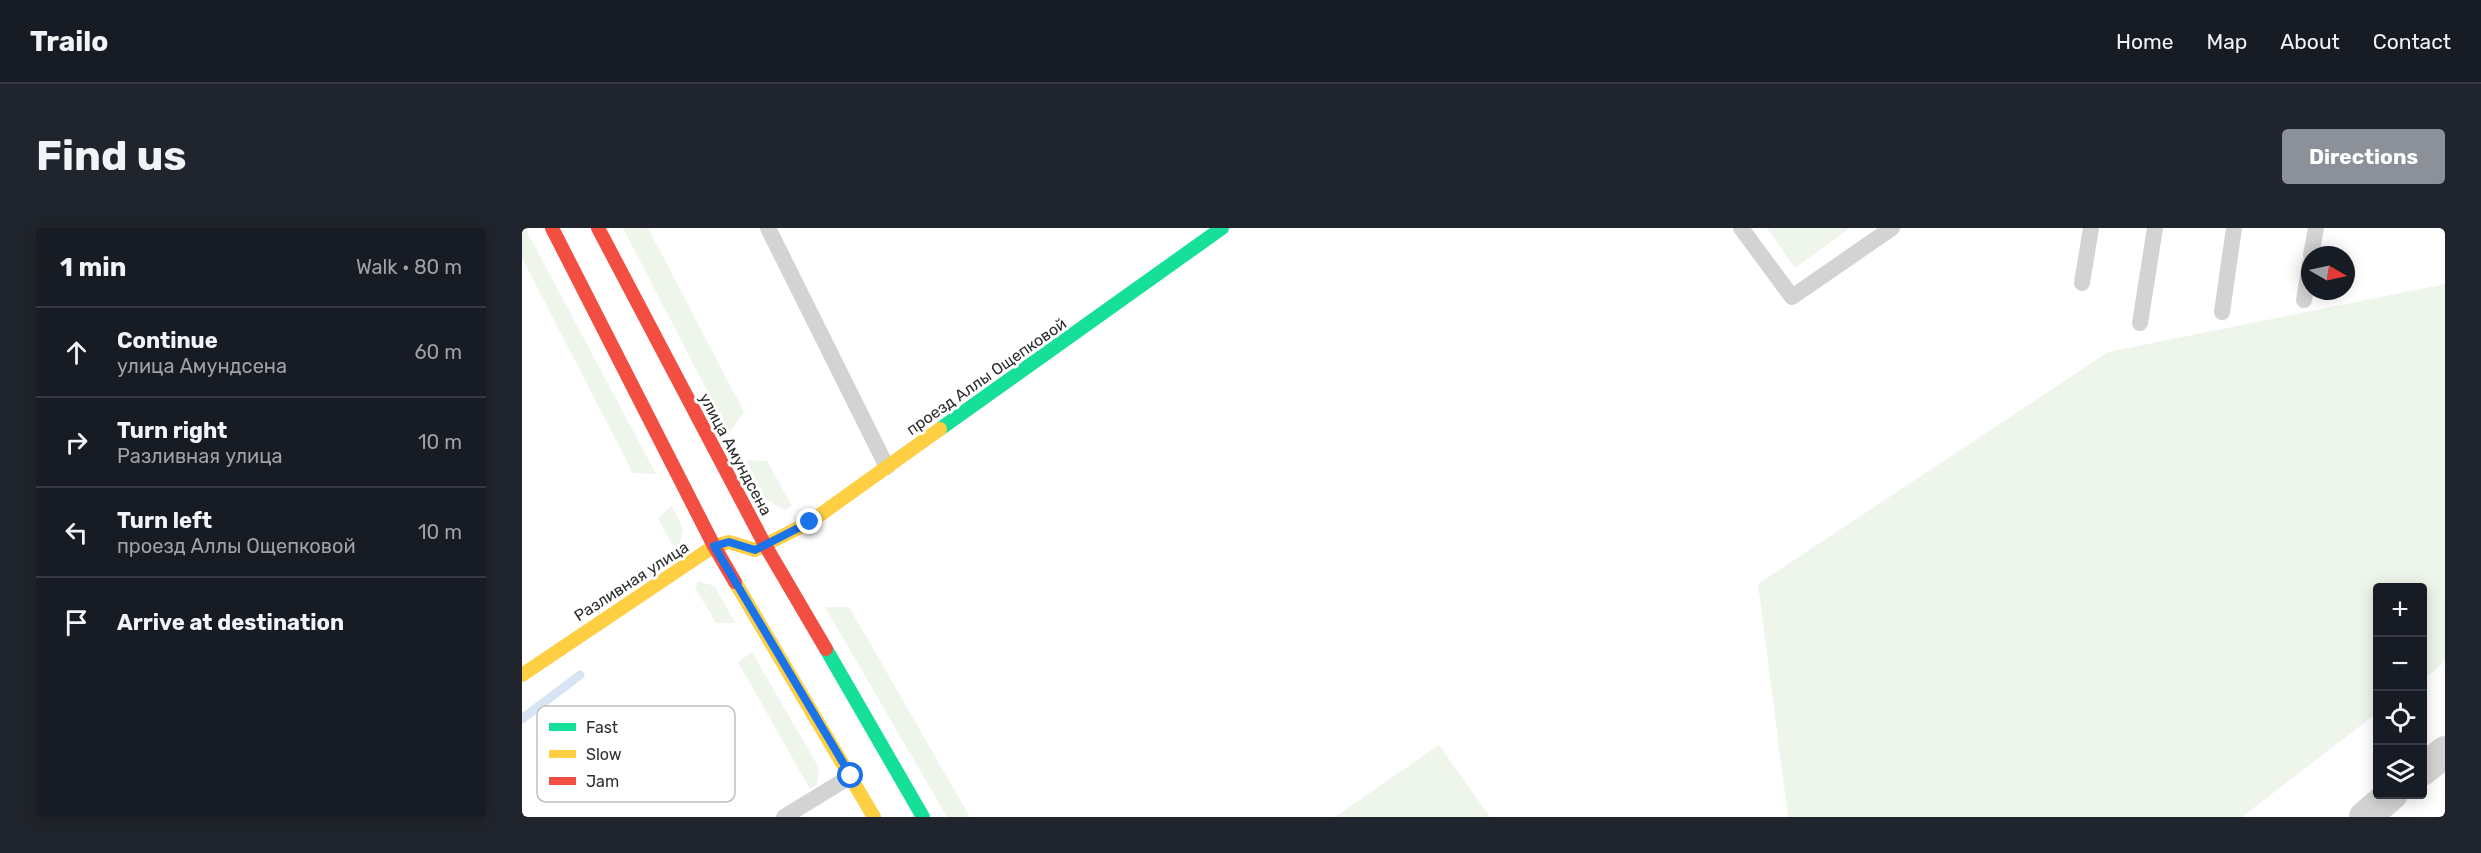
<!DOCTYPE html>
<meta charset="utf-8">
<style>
body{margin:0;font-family:Rubik,sans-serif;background:#20242c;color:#f1f3f6}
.controls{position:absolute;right:18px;bottom:18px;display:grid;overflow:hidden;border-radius:6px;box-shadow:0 3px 15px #0003}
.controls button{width:54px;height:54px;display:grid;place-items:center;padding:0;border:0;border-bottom:2px solid #363941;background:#171b24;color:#f1f3f6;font:30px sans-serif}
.compass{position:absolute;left:1779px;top:18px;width:54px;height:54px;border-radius:50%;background:#171b24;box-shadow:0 3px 15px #0003;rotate:99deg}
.stop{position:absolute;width:18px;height:18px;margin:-14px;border:4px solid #1a73e8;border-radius:50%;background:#fff}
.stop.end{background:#1a73e8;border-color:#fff;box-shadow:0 2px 6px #0008}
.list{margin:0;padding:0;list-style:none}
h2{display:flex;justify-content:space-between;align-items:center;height:78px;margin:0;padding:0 24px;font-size:26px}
h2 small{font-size:20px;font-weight:400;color:#9ea1a6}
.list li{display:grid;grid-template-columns:39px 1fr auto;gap:18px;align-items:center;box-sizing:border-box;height:90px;padding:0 24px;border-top:2px solid #363941}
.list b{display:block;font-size:22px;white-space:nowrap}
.list p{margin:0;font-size:20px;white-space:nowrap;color:#9ea1a6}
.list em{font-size:20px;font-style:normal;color:#9ea1a6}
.icon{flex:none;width:33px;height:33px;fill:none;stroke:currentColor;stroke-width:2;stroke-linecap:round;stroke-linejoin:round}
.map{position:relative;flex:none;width:1923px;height:589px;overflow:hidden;border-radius:6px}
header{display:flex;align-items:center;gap:36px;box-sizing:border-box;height:84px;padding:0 30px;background:#171b24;border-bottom:2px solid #363941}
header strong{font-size:28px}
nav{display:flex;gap:33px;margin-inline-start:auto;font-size:21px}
.intro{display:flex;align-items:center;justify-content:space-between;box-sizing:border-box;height:144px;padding:0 36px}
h1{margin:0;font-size:42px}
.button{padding:15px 27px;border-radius:6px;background:#8c9099;color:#fff;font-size:21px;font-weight:700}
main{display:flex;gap:36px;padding:0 36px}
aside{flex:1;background:#171b24;border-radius:6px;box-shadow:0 3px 15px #0003}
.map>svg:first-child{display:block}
.green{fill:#eef5eb}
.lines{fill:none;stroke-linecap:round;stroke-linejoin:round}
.stream{stroke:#d6e4f3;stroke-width:9}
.lane{stroke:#d3d3d3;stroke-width:16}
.street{stroke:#d3d3d3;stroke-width:32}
.fast{stroke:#16e098;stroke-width:14}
.slow{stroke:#ffcf43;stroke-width:14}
.jam{stroke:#f24e42;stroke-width:14}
.route{stroke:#1a73e8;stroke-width:8}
.labels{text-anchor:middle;stroke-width:6;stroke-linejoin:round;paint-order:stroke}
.street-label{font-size:16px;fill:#2e2e2e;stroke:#fff}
.key{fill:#fff;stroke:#c0c0c0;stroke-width:1.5}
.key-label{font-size:16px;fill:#2e2e2e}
</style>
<header>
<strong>Trailo</strong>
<nav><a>Home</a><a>Map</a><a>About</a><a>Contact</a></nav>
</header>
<div class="intro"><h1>Find us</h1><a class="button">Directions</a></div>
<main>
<aside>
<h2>1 min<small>Walk · 80 m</small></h2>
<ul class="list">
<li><svg class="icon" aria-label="ahead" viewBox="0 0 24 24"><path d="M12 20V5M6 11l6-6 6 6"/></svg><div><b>Continue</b><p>улица Амундсена</p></div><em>60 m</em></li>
<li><svg class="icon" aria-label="right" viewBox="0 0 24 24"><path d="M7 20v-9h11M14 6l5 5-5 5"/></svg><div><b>Turn right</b><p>Разливная улица</p></div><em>10 m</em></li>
<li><svg class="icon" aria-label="left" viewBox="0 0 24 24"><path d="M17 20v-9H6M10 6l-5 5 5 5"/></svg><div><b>Turn left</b><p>проезд Аллы Ощепковой</p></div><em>10 m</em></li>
<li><svg class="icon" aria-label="arrive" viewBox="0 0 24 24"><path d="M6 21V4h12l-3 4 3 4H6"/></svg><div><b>Arrive at destination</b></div></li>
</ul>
</aside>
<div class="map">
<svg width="1923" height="589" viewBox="0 0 1923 589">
<rect width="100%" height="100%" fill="#fff"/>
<!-- green -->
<g class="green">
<path d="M0,0h3l131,246 -23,-1 -111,-215z"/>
<path d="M101,0h25l96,184 -15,21z"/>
<path d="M1245,0h83l-55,40z"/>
<path d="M1923,56v378l-22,17 -1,-92h-44l-1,126 -135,104h-454l-30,-233 350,-232z"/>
<path d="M224,232l21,1 25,45 -8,4 -18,-11z"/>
<path d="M150,278l11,23 -4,18 -7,-3 -14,-26z"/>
<path d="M175,353l18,5 20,37h-19l-20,-34z"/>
<path d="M303,379h24l121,210h-23z"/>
<path d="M230,424l67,116 -2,17 -7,4 -72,-127z"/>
<path d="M917,517l51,72h-155z"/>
</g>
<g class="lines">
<!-- stream -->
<path class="stream" d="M0,491l58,-44"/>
<!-- lane -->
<g class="lane">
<path d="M246,0l119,239"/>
<path d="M1219,0l51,69 100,-69"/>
<path d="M1789,27l5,-27"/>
<path d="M1560,55l9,-55"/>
<path d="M1782,72l6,-36"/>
<path d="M1700,84l12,-84"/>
<path d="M1618,95l15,-95"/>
<path d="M262,589l67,-41"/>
</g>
<!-- street -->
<g class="street">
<path d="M1900,542l23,-18"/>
<path d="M1843,589l27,-23"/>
</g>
<!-- fast -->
<g class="fast">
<path d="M418,201l282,-201"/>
<path d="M304,421l97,168"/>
</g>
<!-- slow -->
<g class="slow">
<path d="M213,354l139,235"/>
<path d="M0,447l192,-129 15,-4 26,8 55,-28 130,-93"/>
</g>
<!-- jam -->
<g class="jam">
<path d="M30,0l162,318 21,36"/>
<path d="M76,0l167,317 61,104"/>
</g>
</g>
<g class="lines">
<!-- route -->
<path class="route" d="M288,294l-55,28 -26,-8 -15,4 137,230"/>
</g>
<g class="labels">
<!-- street labels -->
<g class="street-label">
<text transform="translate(464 148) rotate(-35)" y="6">проезд Аллы Ощепковой</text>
<text transform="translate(214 226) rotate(62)" y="6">улица Амундсена</text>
<text transform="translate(109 353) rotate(-33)" y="6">Разливная улица</text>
</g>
</g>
<!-- legend -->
<rect x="15" y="478" width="198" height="96" rx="9" class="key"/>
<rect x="27" y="495" width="27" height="8" fill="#16e098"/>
<rect x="27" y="522" width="27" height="8" fill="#ffcf43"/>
<rect x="27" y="549" width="27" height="8" fill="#f24e42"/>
<g class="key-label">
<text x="64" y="505">Fast</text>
<text x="64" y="532">Slow</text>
<text x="64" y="559">Jam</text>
</g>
</svg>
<div class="controls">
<button>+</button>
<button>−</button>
<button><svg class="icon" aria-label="locate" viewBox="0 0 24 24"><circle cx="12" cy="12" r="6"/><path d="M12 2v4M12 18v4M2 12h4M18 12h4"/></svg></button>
<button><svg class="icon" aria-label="layers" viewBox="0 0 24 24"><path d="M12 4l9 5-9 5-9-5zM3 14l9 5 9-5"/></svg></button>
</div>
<svg class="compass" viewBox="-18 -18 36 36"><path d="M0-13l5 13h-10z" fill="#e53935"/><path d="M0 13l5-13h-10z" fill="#9ea1a6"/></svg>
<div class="stop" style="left:329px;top:548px"></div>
<div class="stop end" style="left:288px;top:294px"></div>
</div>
</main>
